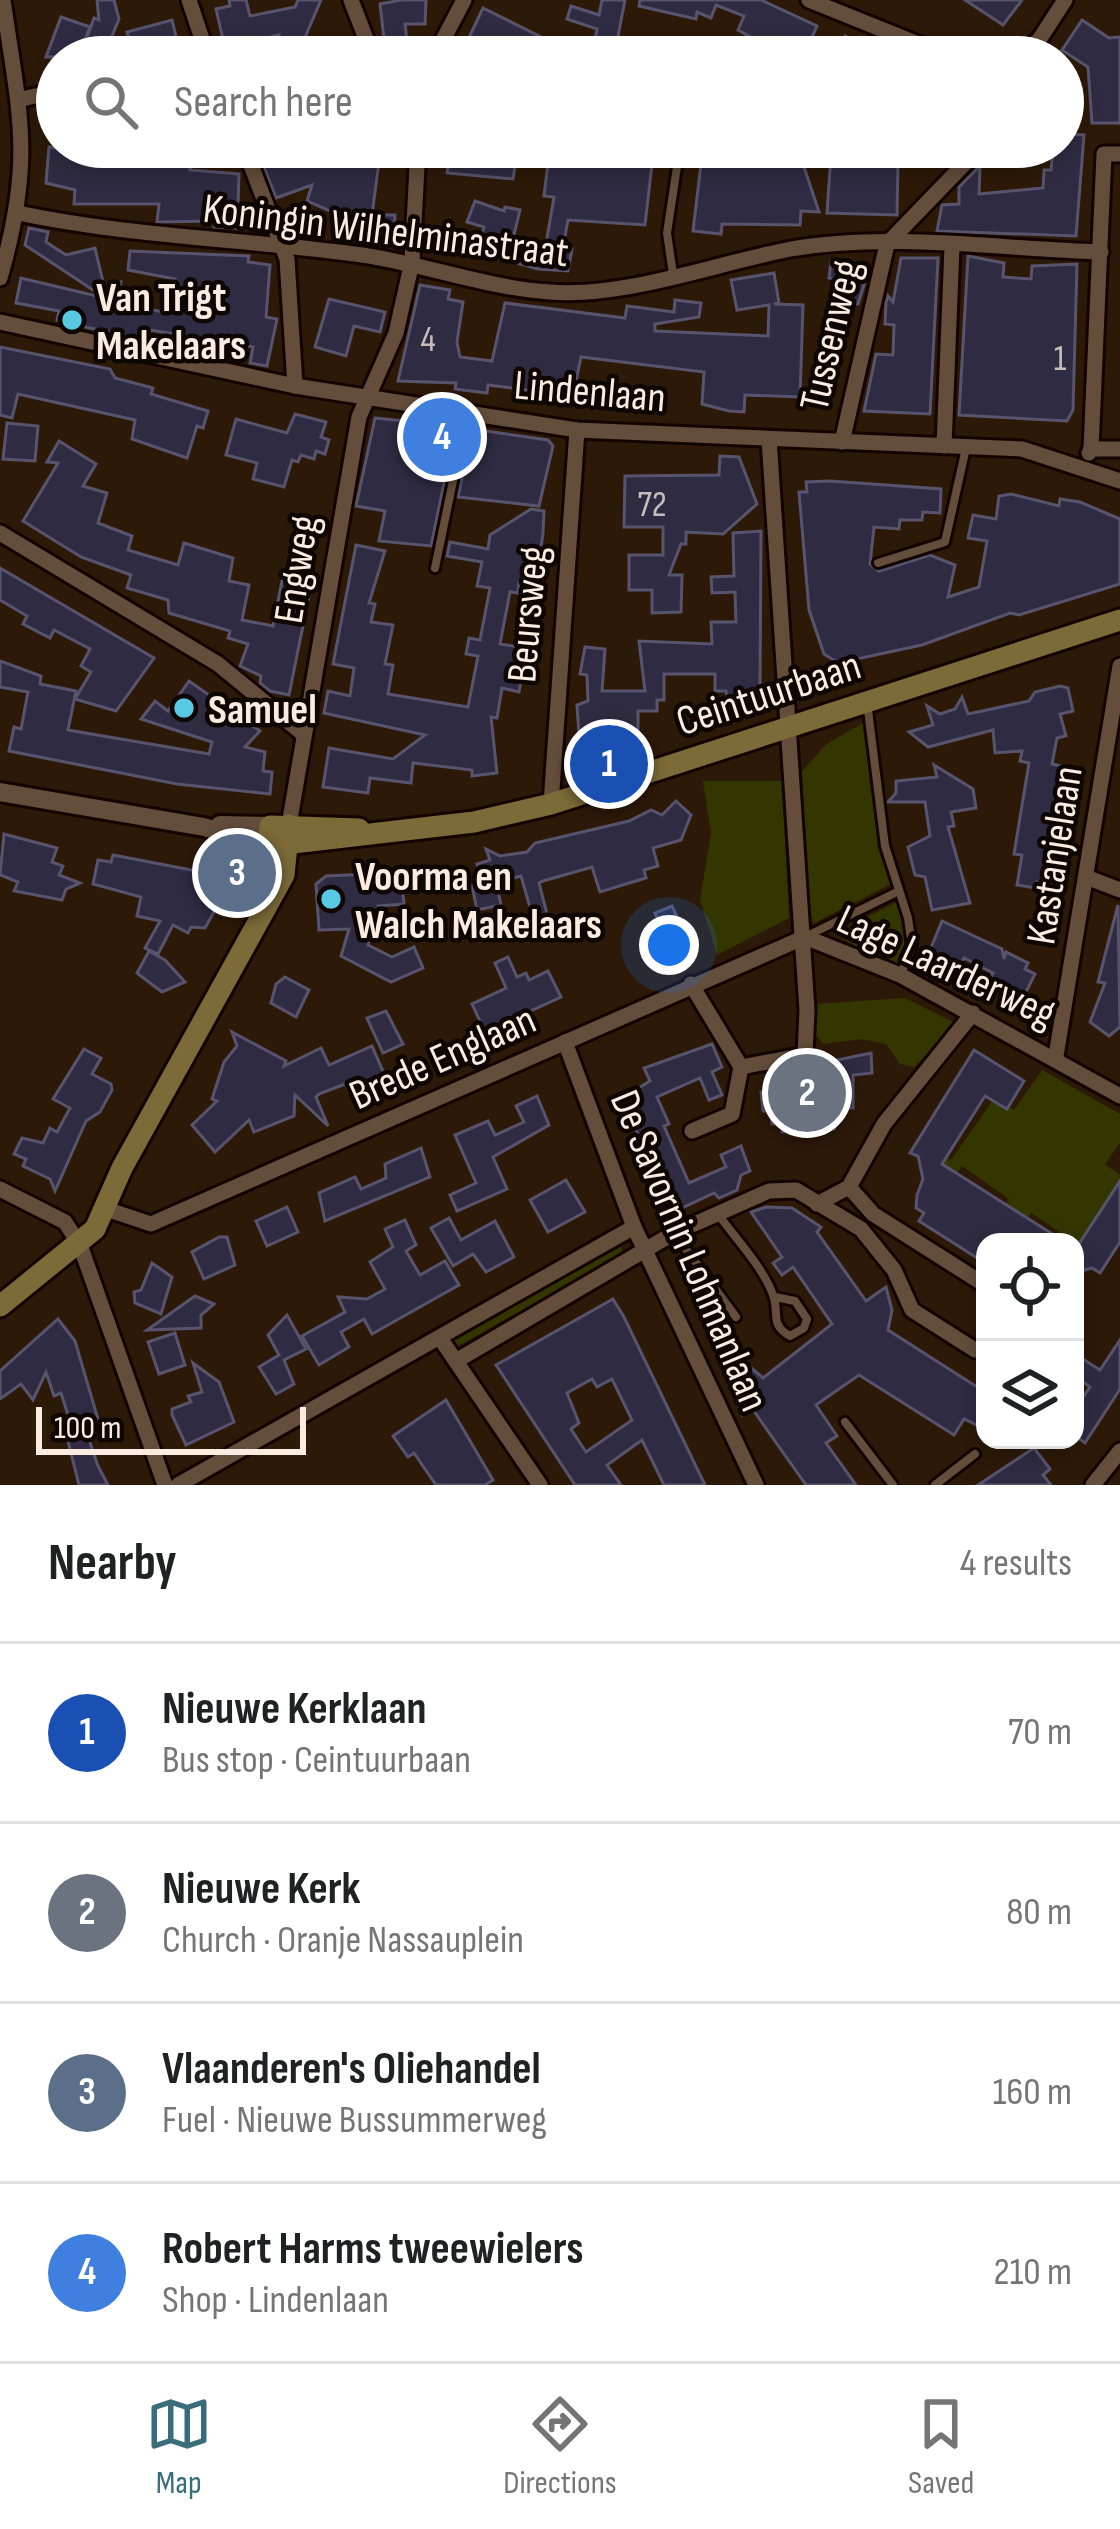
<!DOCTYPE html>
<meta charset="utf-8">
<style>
body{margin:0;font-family:"Sofia Sans Condensed",sans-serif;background:#f6f6f6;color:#202124}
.controls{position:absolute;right:36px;bottom:36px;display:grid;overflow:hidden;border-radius:24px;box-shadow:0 6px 18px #0003}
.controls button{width:108px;height:108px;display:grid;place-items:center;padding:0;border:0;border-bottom:3px solid #e0e0e0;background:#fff;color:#202124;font:60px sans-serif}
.scale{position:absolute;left:36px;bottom:30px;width:270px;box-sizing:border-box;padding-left:12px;border:6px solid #faece1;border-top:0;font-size:33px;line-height:42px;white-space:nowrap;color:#faece1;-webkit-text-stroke:9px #0e0602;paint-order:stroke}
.you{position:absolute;left:669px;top:945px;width:42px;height:42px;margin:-30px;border:9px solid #fff;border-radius:50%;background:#1a73e8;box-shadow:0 0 0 18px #1a73e833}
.badge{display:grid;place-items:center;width:78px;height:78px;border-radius:50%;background:#396d7a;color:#fff;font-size:39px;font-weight:700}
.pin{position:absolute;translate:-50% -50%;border:6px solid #fff;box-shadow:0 3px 12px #0006}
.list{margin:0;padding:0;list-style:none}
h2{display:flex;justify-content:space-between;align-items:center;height:156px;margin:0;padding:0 48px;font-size:51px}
h2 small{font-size:39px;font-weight:400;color:#757577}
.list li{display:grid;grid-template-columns:78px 1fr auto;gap:36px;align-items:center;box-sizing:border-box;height:180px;padding:0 48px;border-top:3px solid #e0e0e0}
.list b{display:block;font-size:45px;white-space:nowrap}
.list p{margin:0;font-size:39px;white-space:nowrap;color:#757577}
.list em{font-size:39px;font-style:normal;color:#757577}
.icon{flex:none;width:66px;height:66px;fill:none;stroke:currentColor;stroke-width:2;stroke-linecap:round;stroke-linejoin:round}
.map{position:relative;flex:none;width:1120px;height:1485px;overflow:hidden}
.search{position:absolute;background:#fff;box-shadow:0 6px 18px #0003;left:36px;right:36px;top:36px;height:132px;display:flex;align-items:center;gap:30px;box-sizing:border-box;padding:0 42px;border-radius:66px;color:#757577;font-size:45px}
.sheet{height:876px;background:#fff}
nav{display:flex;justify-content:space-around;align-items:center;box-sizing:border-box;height:168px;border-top:3px solid #e0e0e0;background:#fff;font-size:33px;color:#757577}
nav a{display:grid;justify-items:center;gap:6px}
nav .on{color:#396d7a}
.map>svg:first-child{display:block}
.green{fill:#343600}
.building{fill:#2f2b42;stroke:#58546e;stroke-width:3;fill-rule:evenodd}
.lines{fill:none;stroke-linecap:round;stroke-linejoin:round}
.service-casing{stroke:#140400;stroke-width:14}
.minor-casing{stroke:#140400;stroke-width:21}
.tertiary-casing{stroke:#140400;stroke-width:24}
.secondary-casing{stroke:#140400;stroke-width:27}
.service{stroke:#644d3b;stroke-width:8}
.minor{stroke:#644d3b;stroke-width:15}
.tertiary{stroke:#644d3b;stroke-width:18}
.secondary{stroke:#7c6a38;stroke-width:21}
.poi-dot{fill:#58c9e4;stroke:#0e0602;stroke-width:4.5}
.labels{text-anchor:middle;stroke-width:9;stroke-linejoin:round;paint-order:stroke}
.number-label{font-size:36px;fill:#c7bcb9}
.street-label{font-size:42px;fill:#faece1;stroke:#0e0602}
.poi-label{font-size:42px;font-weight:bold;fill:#faece1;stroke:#0e0602;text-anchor:start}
</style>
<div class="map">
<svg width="1120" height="1485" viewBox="0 0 1120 1485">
<rect width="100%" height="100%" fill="#2d1908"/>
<!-- green -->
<g class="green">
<path d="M863,723l19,130 11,30 -79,40 -6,-6 -6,-145 23,-27z"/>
<path d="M703,781h79l7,137 -72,37 -17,-55 11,-67z"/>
<path d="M899,901l10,45 -1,27 -75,-39z"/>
<path d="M905,998l52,26 -43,43 -14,-3 -14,-20 -24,-5 -39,5 -7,-9 -1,-31z"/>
<path d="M1042,1070l78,44v29l-15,21 15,11v21l-45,61v-15l-44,-29 -8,10 -20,-14 6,-10 -47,-33 -11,14 -17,-12 9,-13 8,5 44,-63 19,13z"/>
<path d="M621,1243l1,12 -166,92 -4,-7z"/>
</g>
<!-- building -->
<g class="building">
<path d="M97,0h17l5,19 -11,27 -21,-9 7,-19 5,2z"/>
<path d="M229,0h17l4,16 45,-9 3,-7h23l-15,35v22h-27v-22l-32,8 4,14h-24l-11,-48 14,-3z"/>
<path d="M401,0h25l-1,24h-20l4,33h-23l-6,-53z"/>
<path d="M602,0h23l-11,57h-22l5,-28 -30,-10 4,-13 28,9z"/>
<path d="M640,0h121l56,26 -7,16 28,12 7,-18 47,21h-105l-49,-27 6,-14 -28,-11 -5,13 -14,-6 -1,7 -57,-13z"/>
<path d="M965,0h57l-19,25z"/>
<path d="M483,8l72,36 -6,13 -46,-19 -9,19 -32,-5z"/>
<path d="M61,17l29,10 -12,30h-32z"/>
<path d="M172,20l6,24 -45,11 -6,-23z"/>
<path d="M1082,20l27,18 11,-1v86h-28l-4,-56 -26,-17z"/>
<path d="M1063,134l21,1 -8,101 -139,-5 5,-26 17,-1v-17l21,-21 -1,28 64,-6 1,-18h7l2,-20 10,-3z"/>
<path d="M49,147l81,10v-10h63l-3,23 49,4 -1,31h15v24l-39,-2v-6l-57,1 2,-18h-85l1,-14 -29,-7z"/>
<path d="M304,147h77l-9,68h23l-2,30 -52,-9 3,-19 -37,-16 5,-16 -36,13 -14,-36z"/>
<path d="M451,147h67l-5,32 -66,-6z"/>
<path d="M550,147h104l-9,78 -77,-5 -5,27 9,2 -4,22 -30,-2 -53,-15 2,-6 -8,-2 5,-19 -17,-5 8,-21 29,10 1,-4 15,3 -7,29 33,5 8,-47 -10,-1z"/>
<path d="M703,147h55l-2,13 47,4 16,48 -18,-1 -1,14 -78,-1 -1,10 -28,-3z"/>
<path d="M850,147h17l-1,12 32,3 -1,53 -70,-2 3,-44 5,-6 13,1z"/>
<path d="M29,228l19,4 -2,10 20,13 29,-7 9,38 17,-4 -3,21 50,10 7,-34 -47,-9 2,-19 119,5 -1,6 22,3 -4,52 11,2 -10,47 -17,-3 3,-16 -103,-17 -2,10 -11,-2 -75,-16 -5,-2 2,-9 -43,-8 5,-25 84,20 -80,-53z"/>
<path d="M968,256l36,7 -1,14 28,2 1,-13 45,-2 -4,146 -6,11 -108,-6z"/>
<path d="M901,258h37l-8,156 -66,-3 12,-57 17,1 1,-30 -9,-1 1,-21 2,-7 5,6z"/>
<path d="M831,262l37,10 -10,32 -21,-4 3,-20 -11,-2z"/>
<path d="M774,273l5,30 -5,1 29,1 -3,92 -55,-2 -1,17 -15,-1 -27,-7 2,-32 -123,-15 -8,39 -85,-11 -1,8 -32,-4 1,-6 -58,-2 22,-96 30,5 -2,9 15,3 -6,40 3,15 32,4 13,-58 120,15 2,-12 47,6 1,-12 26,3 -2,14 -44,7v7l113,5 1,-31 -32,5 -6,-30z"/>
<path d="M329,299l56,13 -5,20 -26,-6 -8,30 -31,-9z"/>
<path d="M0,347l110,22 5,9 38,10 -2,6 57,17 -5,17 -6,-2 -10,32 -55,-19 3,-19 -117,-26 -6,24 -12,-3z"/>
<path d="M295,414l31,8 -5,15 8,3 -4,14 -9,-3 -2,8 -13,-4 -3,7 -6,-2 -8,27 -31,-8 4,-16 -31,-8 10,-36 51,14z"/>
<path d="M375,418l81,8 -25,120 -52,-5 6,-30 -29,-5z"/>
<path d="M7,423l31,3 -3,35 -32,-2z"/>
<path d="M472,429l76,11 5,6 -14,60 -81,-9z"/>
<path d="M59,441l37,23 -13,22 24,7 -9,30 34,13 -4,14 50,15 6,-22 49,15 -4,23 20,4 -7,35 31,6 10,-50 29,5 -23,114 -19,-4 -10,-8 1,-7 -21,-10 8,-22 -20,-6 2,-7 -61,-18 -1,-13 -41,-12 4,-13 -50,-18 -58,-36 35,-58 -11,-1z"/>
<path d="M720,456l19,1 18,47 -34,30 -37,-2v12h-5l-12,31h13l-1,37 -29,1v-23h-23v-35h34v-28h-39l1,-51 94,-1z"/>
<path d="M830,481l111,8 -1,24 -17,-1 -1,8h-22l-1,9 -25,-2 -4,37 9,7 51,-16 25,10 -7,32 31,-10 8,-46 -19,-3 5,-23 23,4 3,-23 12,-2 48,12 1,-7 20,3 40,17v65l-101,31 -9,-2 -88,32 -84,18 -14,-9 -15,-44 -10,-118h8l-1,-10z"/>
<path d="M531,509l13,2 -1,22 -6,44 -6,-1 -1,9 -11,-2 -1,10 -8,-1 -10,52 27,4 -8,44 -17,-4 -5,30 -6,-1 6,56 -25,3v-6l-59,-7 -2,20 -41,-5 -2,15 -45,-6 6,-39 64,11 32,-24 -101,-22 4,-22 22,5 4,-28 -21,-4 23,-119 29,6 -16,52 6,1 -4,18 22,3 -8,39 8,1 -5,29 80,13 10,-51 -12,-2 3,-16 11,2 10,-52 -13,-2 5,-24 -35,-6 3,-14 38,7 2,-14z"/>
<path d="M761,531l-1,159 -33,7 -1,-6h-11v-17h-51v26h-7v11h-19v25h-21l2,7 -39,8 -3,-46 11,-4 -1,-26 -7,-1 5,-27 20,2 -3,42h43l-6,-50 73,3 -1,-22h25l-1,-30 -23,1 -1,-16 23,-1 -1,-43z"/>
<path d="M0,568l154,90 -38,53 -41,-12 16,-27 -10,-6 9,-17 -36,-19 -4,8 -27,-14 4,-8 -27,-16z"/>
<path d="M0,661l41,15 -1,8 36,7 -8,39 141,24 3,-12 -71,-23 14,-18 13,10 21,-30 71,50 -15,16 20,5 -2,19 9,1 -2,22 -93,-10 -168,-33 5,-24 7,2 7,-37 -28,-5z"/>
<path d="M1060,686l8,2 5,23 -13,3 6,22 -9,2 -5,26 9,2v11l-11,107 -13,-2 -1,6 -19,-3 5,-30 -8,-1 15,-91 -9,-2 2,-10 -27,2 -2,-23 -65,17 -19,-15 24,-7 -6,-19 13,8 15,-5 7,-12 6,17 61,-13 6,-9z"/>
<path d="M934,765l39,24 3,19 -25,4 3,14 -6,1 22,76 -38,7 -7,-33 -10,-2 -7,-28 22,-11 -5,-34h-37l8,-9v-12l41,-4z"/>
<path d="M676,801l15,14 -10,25 -28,8 5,18 -14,4 2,8 -46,14 -8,-25 -49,14 -4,2 8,31 -14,4 -12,-42 -25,6 5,23 -24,5 -5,-24 9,-2 -4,-20 13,-4 -4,-11 14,7 27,-4 8,-9 94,-22 22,-11 11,5z"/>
<path d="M4,834l53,14 -5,14 11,4 -4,9 21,8 -14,6 -4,11 -48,-9 4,-9 -18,-7z"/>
<path d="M113,855l110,21 5,11 -23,41 -14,-1 -3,6 -15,-8 -15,29 -13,-6 15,-27 -23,-5 4,-19 -48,-13 5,-24 13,2z"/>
<path d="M413,872l-11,12 2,20 -26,2 -10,39 24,12 22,-10 9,21 -32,14 -50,-26 8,-27 -30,1 -3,-46 10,-8z"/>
<path d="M1118,905l2,122 -11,9 -19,-14 15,-39 -7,-1z"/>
<path d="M672,906l16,35 -18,8 -15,-36z"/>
<path d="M942,921l60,28 2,10 2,-7 22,11 -3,6 10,5 -12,24 -34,-18 4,-7 -29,-15 -5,8 -29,-16z"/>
<path d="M149,951l16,9 20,22 -23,10 -25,-19z"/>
<path d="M508,957l9,20 9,-4 3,7 19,-9 13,26 -76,35 -13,-28 34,-16 -11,-25z"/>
<path d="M285,977l24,13 -13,27 -25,-14 5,-19z"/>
<path d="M386,1011l17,33 -20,9 -16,-35z"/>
<path d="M232,1032l54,29 -2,5 37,-18 8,17 43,-19 13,30 -36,16 -4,-8 -26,10 -3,3 12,29 -33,-31 -1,21 -40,16 -5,-12 -34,32 -23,-27 25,-24 -5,-2 12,-37 13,-16z"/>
<path d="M712,1044l10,23 -10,5 10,23 -13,5 -9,-22 -43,19 12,27 -5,2 25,57 37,-16 -5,-12 20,-9 9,25 -9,4 -4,15 -18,8 -5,-5 -47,22 -29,-66 5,-2 -14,-33 10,-4 -7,-18 18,-11 -6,-13z"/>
<path d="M84,1049l17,9 -9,16 19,10 1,6 -12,22 -14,9 -31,70 -5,-12 -27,-13 3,-7 -12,-5 8,-16 21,5 7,-15 7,4 13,-24 -17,-9z"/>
<path d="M974,1050l50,31 -17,28 -22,-13 -43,68 123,78h-80v21l-66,-42 5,-8 -8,-5 1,-13 6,-16 -5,-23 -8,-3z"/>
<path d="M871,1053l1,20 -19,2v33h-11l-8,21 -52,3v-9l-10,1 -1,-13h-8l-2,-19h9l-1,-14 10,-6z"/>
<path d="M537,1096l12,29 -56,32 14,32 -50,22 -7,-16 26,-12 -21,-48 33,-14 7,14 29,-13 -8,-16z"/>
<path d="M421,1148l9,29 -105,44 -6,-28 36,-16 6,12 25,-11 -1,-14z"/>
<path d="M566,1180l19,32 -37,20 -18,-32z"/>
<path d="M1120,1181v61l-20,31 -8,-5 -17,5v-23z"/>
<path d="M287,1207l11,25 -31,14 -11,-25z"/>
<path d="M766,1207l26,1 29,19 -4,5 49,69 20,-14 6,23 -4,20 97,62v37l-21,-10 -10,16 -95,-60 -43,30 21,31 -11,7 30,42h-50l-55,-78 -9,8 -9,-25 9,-30 21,18 69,-54 -39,-57 -11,8 -9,-12 9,-6 -31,-45z"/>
<path d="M449,1218l12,22 34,-19 19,36 -28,15 -13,-18 -20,12 -22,-38z"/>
<path d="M405,1220l11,25 -10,6 14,24 25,-14 14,24 -87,49 -8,-15 -23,13 8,15 -30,18 -17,-29 43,-24 -7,-15 29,2 18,-10 -15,-27 23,-15 -8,-18z"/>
<path d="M219,1237h8l8,28 -31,14 -12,-27z"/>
<path d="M152,1263l20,14 -11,37 -26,-11 -1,-11 7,-2z"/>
<path d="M195,1296l19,8 -13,11v13l-54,2z"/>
<path d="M613,1299l11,18 81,168h-41l-22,-45 -35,25 14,20h-46l-79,-120zM592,1379l5,8 15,-8 20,41 -46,32 -15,-23 8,-6 -12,-30z"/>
<path d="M287,1315l19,34 -22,11 10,24 -18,10 -17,-27 20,-12 -11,-20z"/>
<path d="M58,1319l17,22 25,85 -26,8 -13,-41 -7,3 -8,-24 -13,28 -12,-16 -21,15v-28z"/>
<path d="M175,1333l10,32 -26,9 -11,-32z"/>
<path d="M1120,1340v49l-35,54 -10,-7v-27l15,-22 -15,-11v-22l25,16z"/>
<path d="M193,1363l26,19 15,40 -48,23 -14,-30v-6l19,-7 -3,-6 14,-4z"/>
<path d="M446,1400l47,80 -8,5h-49l-22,-32 -6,4 -15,-21z"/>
<path d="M86,1431l12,35 10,19h-29l-12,-48z"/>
<path d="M1034,1448l16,21 -7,6 8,10h-73z"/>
</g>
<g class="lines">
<!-- service casing -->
<g class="service-casing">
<g id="service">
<path d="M673,274l-6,-41 13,-86"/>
<path d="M878,563l67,-21 21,-94"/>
<path d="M435,568l32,-155"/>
<path d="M867,702l18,144 23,72 4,28 -11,28"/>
<path d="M217,834l20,54 20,28"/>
<path d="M227,854l20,30 -1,14"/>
<path d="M809,935l90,-44"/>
<path d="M718,1214c17,24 45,53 55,81 7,17 -4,30 17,41l14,-8 3,-9 -12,-18 -20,-4"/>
<path d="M674,1233l62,84"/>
<path d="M845,1422l48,63"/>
<path d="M935,1485l40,-31"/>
</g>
</g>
<!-- minor casing -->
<g class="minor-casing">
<g id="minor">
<path d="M189,0l19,57"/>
<path d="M351,0l22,57"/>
<path d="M809,0l129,52 87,-2"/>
<path d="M1025,50l14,-10 26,-40"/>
<path d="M434,57l30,-57"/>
<path d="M22,99l35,-8"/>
<path d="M244,147l43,112 8,127"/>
<path d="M18,213c114,24 229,26 344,42 62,9 125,33 188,37 75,6 167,-29 241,-43 100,-17 210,0 310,3"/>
<path d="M887,244l83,-86 18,-11"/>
<path d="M0,278c34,-119 20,-161 3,-278"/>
<path d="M0,322l295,64 282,44 445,19 98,32"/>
<path d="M842,442l45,-198"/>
<path d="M944,446l8,-199"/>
<path d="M1091,449l13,-295h16"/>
<path d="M1089,453l2,-4h29"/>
<path d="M0,533l218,131 84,69"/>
<path d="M551,804l26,-374"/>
<path d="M289,825l70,-408 37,-84 16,-71 6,-115"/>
<path d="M1086,877l34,13"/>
<path d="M805,937l95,38 220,121"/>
<path d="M691,984l50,83 -9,47 -40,17"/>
<path d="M565,1042l69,185 122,258"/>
<path d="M1056,1056l64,-390"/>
<path d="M741,1067l64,-12 2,-45 -38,-571"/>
<path d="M849,1187l24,27 112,71"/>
<path d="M0,1189l65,33 15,23 85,240"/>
<path d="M817,1204l32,-17 35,-63 89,-111"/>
<path d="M106,1209l45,15 654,-287"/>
<path d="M440,1338l100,147"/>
<path d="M456,1361l218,-128 95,-42 27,-1 65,39 33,41 18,40 63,40 10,-3"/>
<path d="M178,1485l456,-258"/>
<path d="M1093,1485l27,-34"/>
</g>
</g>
<!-- tertiary casing -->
<g class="tertiary-casing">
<g id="tertiary">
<path d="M0,792l204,35 63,19"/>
<path d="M220,825l50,1"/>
</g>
</g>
<!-- secondary casing -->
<g class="secondary-casing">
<g id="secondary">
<path d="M267,846l207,-24 77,-18 569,-184"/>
<path d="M264,896l6,-70 89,3"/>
<path d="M0,1306l95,-77 27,-61 162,-293 5,-50"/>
</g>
</g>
<!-- service -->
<use href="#service" class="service"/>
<!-- minor -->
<use href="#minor" class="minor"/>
<!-- tertiary -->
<use href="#tertiary" class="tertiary"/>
<!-- secondary -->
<use href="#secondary" class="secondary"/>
</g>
<!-- markers -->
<g class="poi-dot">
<circle cx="72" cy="320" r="12"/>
<circle cx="184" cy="708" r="12"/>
<circle cx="331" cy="899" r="12"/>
</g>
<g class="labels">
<!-- number labels -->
<g class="number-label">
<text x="428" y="351">4</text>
<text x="1060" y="370">1</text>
<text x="652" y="516">72</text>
</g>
<!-- street labels -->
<g class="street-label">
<text transform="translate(386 229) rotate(7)" y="15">Koningin Wilhelminastraat</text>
<text transform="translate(829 335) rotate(-77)" y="15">Tussenweg</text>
<text transform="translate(590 390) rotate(5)" y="15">Lindenlaan</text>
<text transform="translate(295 569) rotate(-81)" y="15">Engweg</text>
<text transform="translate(526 614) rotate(-85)" y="15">Beursweg</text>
<text transform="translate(768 692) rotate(-18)" y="15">Ceintuurbaan</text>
<text transform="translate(1053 855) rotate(-81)" y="15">Kastanjelaan</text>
<text transform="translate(947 965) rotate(25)" y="15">Lage Laarderweg</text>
<text transform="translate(442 1056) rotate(-24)" y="15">Brede Englaan</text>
<text transform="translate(691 1250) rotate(67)" y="15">De Savornin Lohmanlaan</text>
</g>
<!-- poi labels -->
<g class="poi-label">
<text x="96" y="311">Van Trigt<tspan x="96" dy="48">Makelaars</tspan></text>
<text x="208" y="723">Samuel</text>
<text x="355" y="890">Voorma en<tspan x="355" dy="48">Walch Makelaars</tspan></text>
</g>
</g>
</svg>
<div class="controls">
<button><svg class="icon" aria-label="locate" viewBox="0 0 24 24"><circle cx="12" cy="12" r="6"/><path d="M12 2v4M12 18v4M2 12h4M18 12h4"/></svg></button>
<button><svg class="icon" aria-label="layers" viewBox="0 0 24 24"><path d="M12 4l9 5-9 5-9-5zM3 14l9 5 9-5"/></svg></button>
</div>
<div class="scale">100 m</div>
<div class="you"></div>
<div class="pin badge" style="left:609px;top:764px;background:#1a4fb4">1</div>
<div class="pin badge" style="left:807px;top:1093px;background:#6b7280">2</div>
<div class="pin badge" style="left:237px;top:873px;background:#5c6f8a">3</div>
<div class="pin badge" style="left:442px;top:437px;background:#3f7fe0">4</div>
<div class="search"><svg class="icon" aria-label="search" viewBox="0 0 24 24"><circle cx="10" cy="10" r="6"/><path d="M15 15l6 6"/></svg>Search here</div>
</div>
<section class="sheet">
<h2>Nearby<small>4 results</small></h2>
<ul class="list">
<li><span class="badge" style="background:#1a4fb4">1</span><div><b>Nieuwe Kerklaan</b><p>Bus stop · Ceintuurbaan</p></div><em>70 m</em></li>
<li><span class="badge" style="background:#6b7280">2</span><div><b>Nieuwe Kerk</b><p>Church · Oranje Nassauplein</p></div><em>80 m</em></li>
<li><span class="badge" style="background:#5c6f8a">3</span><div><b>Vlaanderen's Oliehandel</b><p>Fuel · Nieuwe Bussummerweg</p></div><em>160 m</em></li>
<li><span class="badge" style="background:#3f7fe0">4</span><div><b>Robert Harms tweewielers</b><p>Shop · Lindenlaan</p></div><em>210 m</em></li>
</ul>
</section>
<nav>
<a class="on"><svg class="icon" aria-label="map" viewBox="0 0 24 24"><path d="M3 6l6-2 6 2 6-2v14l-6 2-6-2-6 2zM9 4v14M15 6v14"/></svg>Map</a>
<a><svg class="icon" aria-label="directions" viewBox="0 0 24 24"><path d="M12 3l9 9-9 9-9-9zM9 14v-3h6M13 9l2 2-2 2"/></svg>Directions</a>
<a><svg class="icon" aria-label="saved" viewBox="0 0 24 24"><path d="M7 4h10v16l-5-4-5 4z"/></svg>Saved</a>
</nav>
